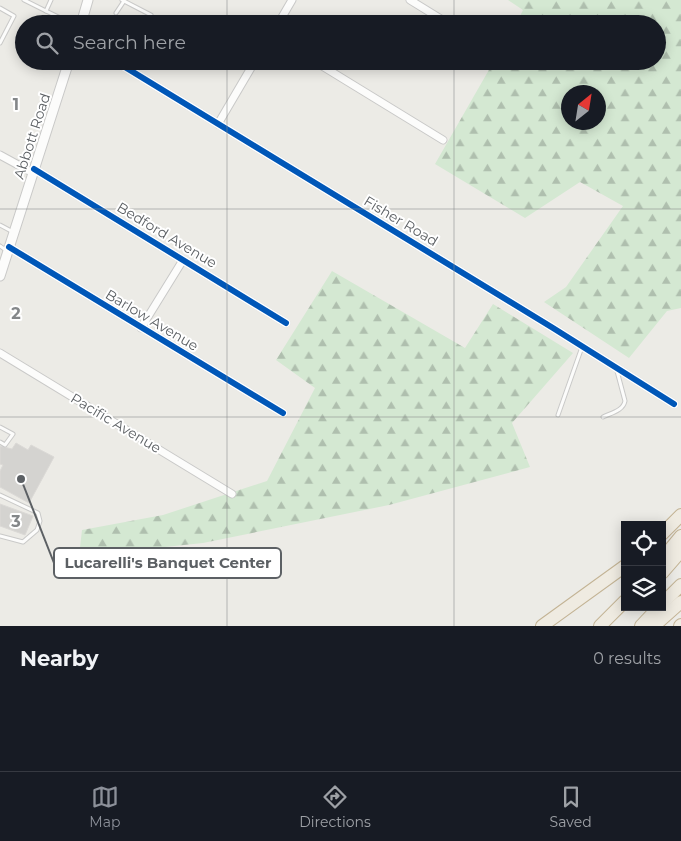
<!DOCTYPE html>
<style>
body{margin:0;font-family:Montserrat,sans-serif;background:#20242c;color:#f1f3f6}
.controls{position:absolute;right:15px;bottom:15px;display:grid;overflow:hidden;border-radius:0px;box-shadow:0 2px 12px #0003}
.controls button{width:45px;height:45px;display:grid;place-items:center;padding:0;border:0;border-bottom:1px solid #363941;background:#171b24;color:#f1f3f6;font:25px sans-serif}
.compass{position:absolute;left:561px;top:85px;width:45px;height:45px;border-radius:50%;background:#171b24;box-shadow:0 2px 12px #0003;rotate:30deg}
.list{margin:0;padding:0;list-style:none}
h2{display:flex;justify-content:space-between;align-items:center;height:65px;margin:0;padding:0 20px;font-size:21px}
h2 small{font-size:16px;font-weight:400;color:#9ea1a6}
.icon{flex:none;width:28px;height:28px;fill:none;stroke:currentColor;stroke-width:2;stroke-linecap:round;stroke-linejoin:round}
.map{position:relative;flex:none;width:681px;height:626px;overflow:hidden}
.search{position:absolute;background:#171b24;box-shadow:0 2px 12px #0003;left:15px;right:15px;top:15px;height:55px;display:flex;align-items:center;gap:12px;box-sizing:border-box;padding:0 18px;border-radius:28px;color:#9ea1a6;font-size:19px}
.sheet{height:145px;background:#171b24}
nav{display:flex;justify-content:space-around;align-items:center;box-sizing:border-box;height:70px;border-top:1px solid #363941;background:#171b24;font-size:14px;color:#9ea1a6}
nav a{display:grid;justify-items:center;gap:2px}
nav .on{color:#8c9099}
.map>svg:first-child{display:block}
.forest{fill:url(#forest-firs);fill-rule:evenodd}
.building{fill:#d4d3d0;stroke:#dbd9d6}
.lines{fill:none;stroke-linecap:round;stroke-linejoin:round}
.service-casing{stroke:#c9c9c8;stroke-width:5}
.minor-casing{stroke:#c9c9c8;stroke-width:9}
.tertiary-casing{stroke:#c9c9c8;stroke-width:11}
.motorway-casing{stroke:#c3b394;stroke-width:14}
.service{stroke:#fcfcfb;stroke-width:3}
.minor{stroke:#fcfcfb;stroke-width:7}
.tertiary{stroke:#fcfcfb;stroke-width:9}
.motorway{stroke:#efebe1;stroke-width:12}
.cycleway-casing{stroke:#fff;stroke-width:9}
.cycleway{stroke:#0057b8;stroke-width:6}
.grid{fill:none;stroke:#848789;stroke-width:1;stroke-opacity:0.55}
.labels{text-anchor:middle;stroke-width:4;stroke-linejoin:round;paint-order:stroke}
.street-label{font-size:14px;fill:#5c6064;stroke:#fff}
.grid-label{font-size:16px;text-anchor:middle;font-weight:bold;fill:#848789;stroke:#fff;stroke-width:4;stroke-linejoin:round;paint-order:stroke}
.leader{fill:none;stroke:#5c6064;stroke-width:2}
.callout-dot{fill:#5c6064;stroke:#fff;stroke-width:2}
.callout{fill:#fff;stroke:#5c6064;stroke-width:2}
.callout-label{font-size:15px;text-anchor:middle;font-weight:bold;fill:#5c6064}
</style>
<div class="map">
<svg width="681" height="626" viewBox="0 0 681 626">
<defs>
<pattern id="forest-firs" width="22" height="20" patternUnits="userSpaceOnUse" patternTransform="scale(1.25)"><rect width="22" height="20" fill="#d4e8d2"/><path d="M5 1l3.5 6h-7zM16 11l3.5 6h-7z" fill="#afbfae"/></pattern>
</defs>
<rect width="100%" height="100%" fill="#ecebe6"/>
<!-- forest -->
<g class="forest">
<path d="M508,0h173v308l-14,3 -38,47 -85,-56 22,-15 57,-81 -43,-24 -55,36 -90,-54 59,-103h163v-37h-141l7,-14zM568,92h30v30h-30z"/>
<path d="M332,271l133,77 28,-44 80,49 -61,70 18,44 -141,38 -186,38 -124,13 3,-26 81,-15 104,-34 48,-93 -39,-28z"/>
</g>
<!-- building -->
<g class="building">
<path d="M16,443l12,7 3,-5 23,12 -25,46 -29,-16v-16l3,-6 -3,-1v-18l12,3z"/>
<path d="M0,504l33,12 -8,19 -25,-9z"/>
</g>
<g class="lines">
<!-- service casing -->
<g class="service-casing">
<g id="service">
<path d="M24,0l22,11"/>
<path d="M51,0l-5,11 27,13"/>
<path d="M122,0l29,15"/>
<path d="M0,8l14,8 -14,27"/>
<path d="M116,13l8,-12"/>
<path d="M0,225l13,7"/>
<path d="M0,246l7,5"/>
<path d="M558,415l24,-68"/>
<path d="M603,417c8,-4 20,-6 22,-16l-8,-30"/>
<path d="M0,427l13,7 -8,11 -5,-3"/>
<path d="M0,495l38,18 2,8 -3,9 -14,12 -23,-6"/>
</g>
</g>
<!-- minor casing -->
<g class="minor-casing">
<g id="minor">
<path d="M410,0l39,24"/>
<path d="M278,24l14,-24"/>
<path d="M115,61l438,267 121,76"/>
<path d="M314,61l129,79"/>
<path d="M218,124l37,-63"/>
<path d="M0,155l33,18"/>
<path d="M34,169l252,154"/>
<path d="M9,247l274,166"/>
<path d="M141,328l42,-68"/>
<path d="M0,353l232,141"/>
</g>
</g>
<!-- tertiary casing -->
<g class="tertiary-casing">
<g id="tertiary">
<path d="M81,24l7,-24"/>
<path d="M0,276l69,-215"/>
</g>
</g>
<!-- motorway casing -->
<g class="motorway-casing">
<g id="motorway">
<path d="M662,534l19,-19"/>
<path d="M662,559l19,-23"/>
<path d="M662,573l19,-22"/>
<path d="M662,604l19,-19"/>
<path d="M542,626l83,-60"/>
<path d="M600,626l25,-25"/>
<path d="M641,626l18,-19"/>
<path d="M654,626l27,-24"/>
<path d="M680,626l1,-1"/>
</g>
</g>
<!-- service -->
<use href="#service" class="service"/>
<!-- minor -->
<use href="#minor" class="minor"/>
<!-- tertiary -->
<use href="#tertiary" class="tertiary"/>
<!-- motorway -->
<use href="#motorway" class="motorway"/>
<!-- cycleway casing -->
<g class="cycleway-casing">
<g id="cycleway">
<path d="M115,61l438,267 121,76"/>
<path d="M34,169l252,154"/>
<path d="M9,247l274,166"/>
</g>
</g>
<!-- cycleway -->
<use href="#cycleway" class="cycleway"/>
</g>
<!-- grid -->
<path class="grid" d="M227,0v24M454,0v24M227,61v565M454,61v565M0,209h681M0,417h681"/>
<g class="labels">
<!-- street labels -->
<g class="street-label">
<text transform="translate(32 136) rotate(-72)" y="5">Abbott Road</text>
<text transform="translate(401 221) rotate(31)" y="5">Fisher Road</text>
<text transform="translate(167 235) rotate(31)" y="5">Bedford Avenue</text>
<text transform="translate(152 320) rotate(31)" y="5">Barlow Avenue</text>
<text transform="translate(116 423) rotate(31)" y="5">Pacific Avenue</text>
</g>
</g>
<g class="grid-label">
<text x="16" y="110">1</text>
<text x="16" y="319">2</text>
<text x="16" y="527">3</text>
</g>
<!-- callouts -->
<path class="leader" d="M21 479L54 563"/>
<circle class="callout-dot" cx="21" cy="479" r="5"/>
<rect class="callout" x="54" y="548" width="227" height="30" rx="5"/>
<g class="callout-label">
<text x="168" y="568">Lucarelli's Banquet Center</text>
</g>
</svg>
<div class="controls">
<button><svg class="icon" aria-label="locate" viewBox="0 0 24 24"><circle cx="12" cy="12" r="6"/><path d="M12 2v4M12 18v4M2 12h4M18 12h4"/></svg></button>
<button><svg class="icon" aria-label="layers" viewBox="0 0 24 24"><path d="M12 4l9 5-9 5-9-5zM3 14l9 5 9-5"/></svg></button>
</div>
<svg class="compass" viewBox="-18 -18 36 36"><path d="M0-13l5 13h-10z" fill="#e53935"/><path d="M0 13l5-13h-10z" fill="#9ea1a6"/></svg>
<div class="search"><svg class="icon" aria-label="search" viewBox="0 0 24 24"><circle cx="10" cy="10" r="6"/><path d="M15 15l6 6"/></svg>Search here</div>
</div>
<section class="sheet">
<h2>Nearby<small>0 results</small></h2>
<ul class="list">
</ul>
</section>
<nav>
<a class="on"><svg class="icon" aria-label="map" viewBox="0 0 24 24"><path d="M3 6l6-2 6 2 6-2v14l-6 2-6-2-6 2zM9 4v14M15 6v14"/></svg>Map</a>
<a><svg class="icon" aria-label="directions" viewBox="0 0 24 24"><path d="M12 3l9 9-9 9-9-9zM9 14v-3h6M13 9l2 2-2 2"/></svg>Directions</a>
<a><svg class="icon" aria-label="saved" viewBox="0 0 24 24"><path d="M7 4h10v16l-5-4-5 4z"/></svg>Saved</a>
</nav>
